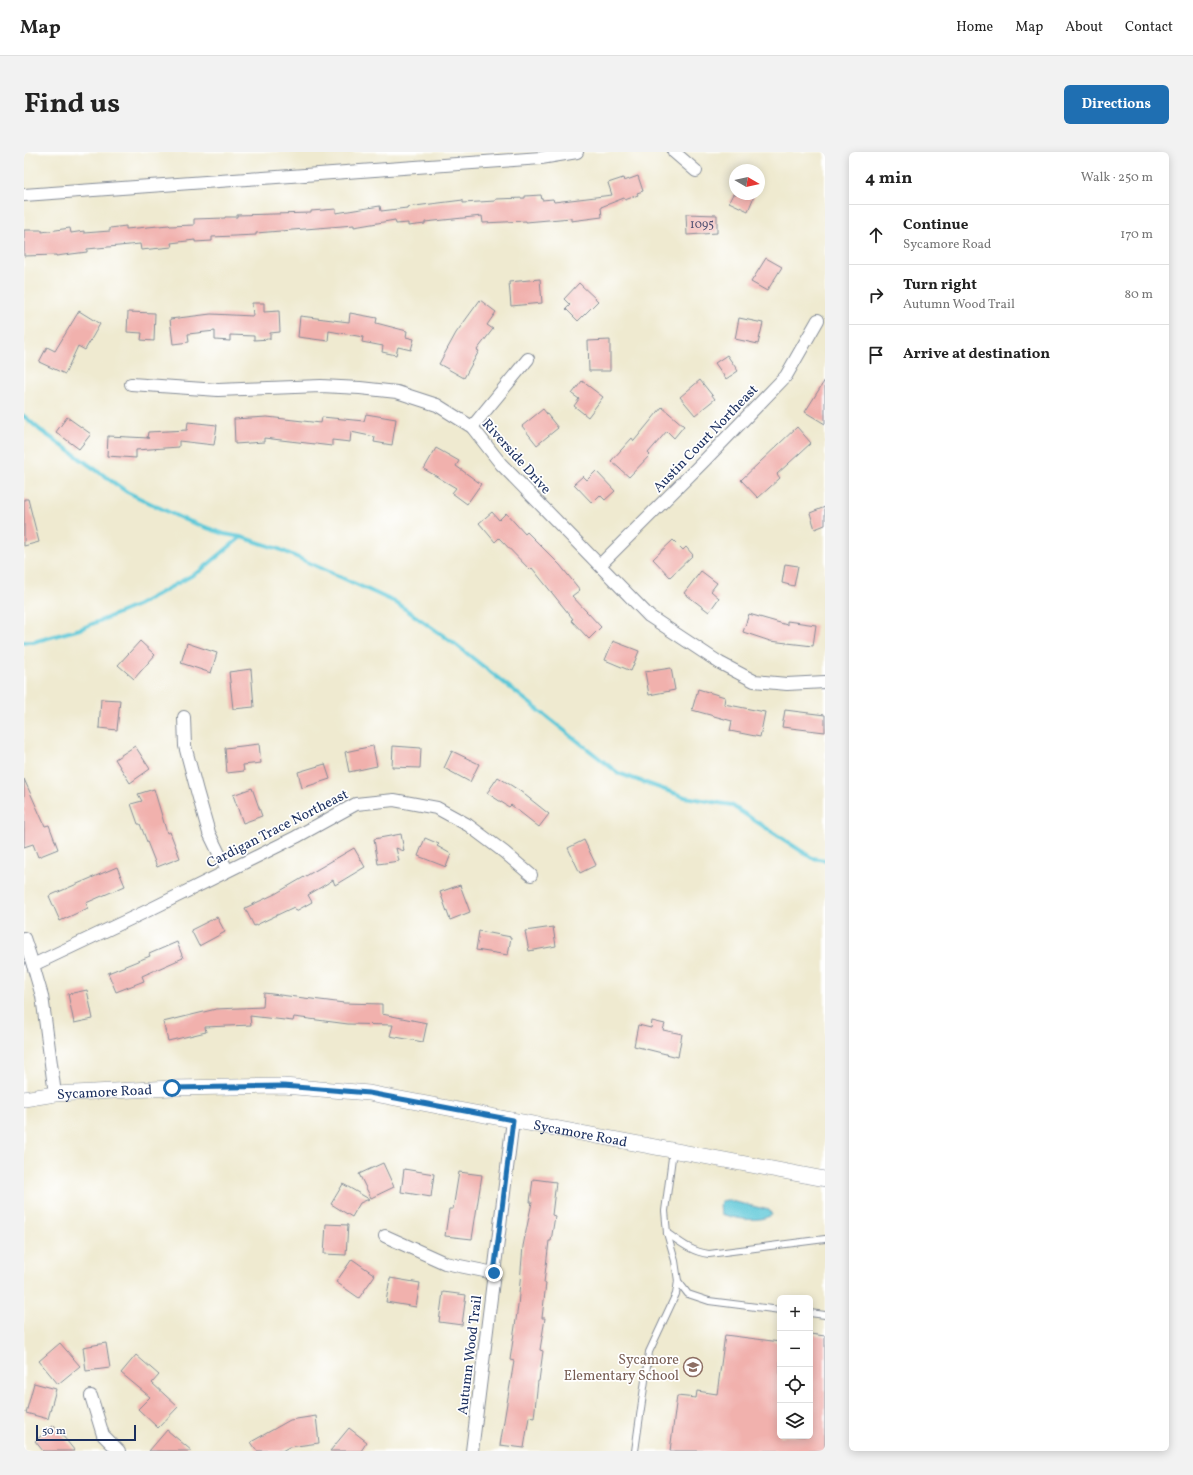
<!DOCTYPE html>
<meta charset="utf-8">
<style>
body{margin:0;font-family:Vollkorn,serif;background:#f2f2f2;color:#222}
.controls{position:absolute;right:12px;bottom:12px;display:grid;overflow:hidden;border-radius:6px;box-shadow:0 2px 10px #0003}
.controls button{width:36px;height:36px;display:grid;place-items:center;padding:0;border:0;border-bottom:1px solid #e0e0e0;background:#fff;color:#222;font:20px sans-serif}
.compass{position:absolute;left:705px;top:12px;width:36px;height:36px;border-radius:50%;background:#fff;box-shadow:0 2px 10px #0003;rotate:99deg}
.scale{position:absolute;left:12px;bottom:10px;width:100px;box-sizing:border-box;padding-left:4px;border:2px solid #1b2f5e;border-top:0;font-size:11px;line-height:14px;white-space:nowrap;color:#1b2f5e;-webkit-text-stroke:3px #fff;paint-order:stroke}
.stop{position:absolute;width:12px;height:12px;margin:-9px;border:3px solid #1f6fb2;border-radius:50%;background:#fff}
.stop.end{background:#1f6fb2;border-color:#fff;box-shadow:0 1px 4px #0008}
.list{margin:0;padding:0;list-style:none}
h2{display:flex;justify-content:space-between;align-items:center;height:52px;margin:0;padding:0 16px;font-size:17px}
h2 small{font-size:13px;font-weight:400;color:#767676}
.list li{display:grid;grid-template-columns:26px 1fr auto;gap:12px;align-items:center;box-sizing:border-box;height:60px;padding:0 16px;border-top:1px solid #e0e0e0}
.list b{display:block;font-size:15px;white-space:nowrap}
.list p{margin:0;font-size:13px;white-space:nowrap;color:#767676}
.list em{font-size:13px;font-style:normal;color:#767676}
.icon{flex:none;width:22px;height:22px;fill:none;stroke:currentColor;stroke-width:2;stroke-linecap:round;stroke-linejoin:round}
.map{position:relative;flex:none;width:801px;height:1299px;overflow:hidden;border-radius:6px}
header{display:flex;align-items:center;gap:24px;box-sizing:border-box;height:56px;padding:0 20px;background:#fff;border-bottom:1px solid #e0e0e0}
header strong{font-size:19px}
nav{display:flex;gap:22px;margin-inline-start:auto;font-size:14px}
.intro{display:flex;align-items:center;justify-content:space-between;box-sizing:border-box;height:96px;padding:0 24px}
h1{margin:0;font-size:28px}
.button{padding:10px 18px;border-radius:6px;background:#1f6fb2;color:#fff;font-size:14px;font-weight:700}
main{display:flex;gap:24px;padding:0 24px}
aside{flex:1;background:#fff;border-radius:6px;box-shadow:0 2px 10px #0003}
.map>svg:first-child{display:block}
.water{fill:#5dc8d8;stroke:#3c7c9b}
.lines{fill:none;stroke-linecap:round;stroke-linejoin:round}
.stream{stroke:#5dc8d8;stroke-width:4}
.building{fill:#f1b1ad}
.service-casing{stroke:#858c97;stroke-width:8}
.minor-casing{stroke:#858c97;stroke-width:14}
.tertiary-casing{stroke:#858c97;stroke-width:16}
.service{stroke:#fff;stroke-width:6}
.minor{stroke:#fff;stroke-width:12}
.tertiary{stroke:#fff;stroke-width:15}
.route{stroke:#1f6fb2;stroke-width:5}
.labels{text-anchor:middle;stroke-width:3.5;stroke-linejoin:round;paint-order:stroke}
.number-label{font-size:12px;fill:#505072}
.street-label{font-size:14px;fill:#1b2f5e;stroke:#fff}
.education-label{font-size:14px;fill:#785e54;stroke:#fff;text-anchor:end}
</style>
<header>
<strong>Map</strong>
<nav><a>Home</a><a>Map</a><a>About</a><a>Contact</a></nav>
</header>
<div class="intro"><h1>Find us</h1><a class="button">Directions</a></div>
<main>
<div class="map">
<svg width="801" height="1299" viewBox="0 0 801 1299">
<rect width="100%" height="100%" fill="#fff"/>
<filter id="ink" filterUnits="userSpaceOnUse"><feTurbulence type="fractalNoise" baseFrequency=".025" numOctaves="2"/><feDisplacementMap in="SourceGraphic" scale="8" xChannelSelector="R" yChannelSelector="G"/><feConvolveMatrix kernelMatrix="1 2 1 2 8 2 1 2 1" color-interpolation-filters="sRGB"/></filter>
<filter id="wash" filterUnits="userSpaceOnUse"><feTurbulence type="fractalNoise" baseFrequency=".012" numOctaves="4" result="noise"/><feDisplacementMap in="SourceGraphic" scale="16" xChannelSelector="R" yChannelSelector="G"/><feGaussianBlur stdDeviation="0.9" result="paint"/><feColorMatrix in="noise" values="0 0 0 0 0 0 0 0 0 0 0 0 0 0 0 0 0 1.4 0 .05"/><feComposite in="paint" operator="in"/></filter>
<g filter="url(#wash)">
<rect width="100%" height="100%" fill="#efead0"/>
<!-- water -->
<path class="water" d="M703,1048l42,10 3,5c-15,8 -35,4 -51,-1l-1,-7 1,-6z"/>
<g class="lines">
<!-- stream -->
<g class="stream">
<path d="M0,264l16,14 87,62 56,27 41,15 17,3 38,12 116,53 60,42 163,129 67,24 46,8 81,53 13,2"/>
<path d="M0,490h9l47,-13 58,-24 62,-34 41,-34"/>
</g>
</g>
<g id="blocks">
<!-- building -->
<g class="building">
<path d="M614,24l5,15 -6,2 1,2 -13,5 -1,-2 -23,9 1,10 -31,4v-3l-45,4v-1l-43,2 -1,-7 -57,6v2l-17,2v-3l-12,1 -1,-4 -41,7v-2l-98,8v2l-44,2v4l-17,1v-2l-24,3 1,4 -31,3 -1,-6 -53,5v3l-31,4v-1l-32,1v-26h18v2l28,-4 1,5 13,-2v2l26,-2v-3l16,-2v3l43,-4 1,1 24,-1v-6l31,-1v-1h12v-2l74,-2v-2l25,-2v4l44,-7 1,5 26,-3v-1l56,-7v3l32,-2 1,-2 29,-1v-2l16,-1 1,5 11,-1 1,3 58,-7 -4,-12 15,-5 1,3z"/>
<path d="M709,42h22l-7,17 -19,-9z"/>
<path d="M662,62l31,1v18l-30,2z"/>
<path d="M742,106l16,9 -15,24 -16,-9z"/>
<path d="M516,127l2,24 -31,3 -2,-24z"/>
<path d="M555,131l19,18 -20,20 -12,-12 4,-4 -6,-6z"/>
<path d="M456,148l16,12 -9,13 6,4 -16,21 2,1 -15,27 -25,-14 17,-31z"/>
<path d="M228,151h12v9l15,-1 1,21 -10,1v6l-16,1v-4l-24,-1v6l-15,-1v-9l-27,3 1,8 -16,2 -3,-25 41,-5 42,2z"/>
<path d="M55,159l21,13 -15,26 -7,-4 -13,28 -26,-12 8,-15 8,4z"/>
<path d="M104,160l27,1 -1,28 -13,-1 1,-7 -15,-1z"/>
<path d="M326,161l27,5 -1,5 31,8 -1,6 8,2 -3,11 -13,-3 -2,8 -14,-3 1,-6 -21,-4 1,-5 -34,-6 -1,10 -30,-4 2,-21 49,6z"/>
<path d="M715,166l24,5 -5,21 -23,-5z"/>
<path d="M586,188v31h-21l-1,-30z"/>
<path d="M703,203l11,16 -12,8 -11,-16z"/>
<path d="M676,228l15,19 -20,16 -15,-18z"/>
<path d="M801,228v44l-20,-12z"/>
<path d="M558,229l21,16 -15,20 -14,-11 5,-7 -7,-5z"/>
<path d="M638,255l22,19 -10,12 -7,-7 -19,22 2,2 -21,22 -18,-16 21,-23 2,3z"/>
<path d="M519,257l15,19 -21,17 -15,-19z"/>
<path d="M342,262l30,5 -4,26 -18,-3 1,-5 -24,-5 -1,10 -18,-2v6l-68,-8v4l-29,2 -1,-25 33,-2 54,6 1,-6 42,4z"/>
<path d="M43,265l24,17 -12,15 -23,-17z"/>
<path d="M164,270l29,3 -3,20 -35,-4v6l-43,3v8l-29,-2 1,-20 41,2h-2l1,-6 39,-2z"/>
<path d="M773,275l14,16 -34,31 3,4 -22,20 -17,-18z"/>
<path d="M412,296l23,13 -3,5 25,18 -14,20 -15,-11 4,-5 -32,-19z"/>
<path d="M572,319l19,20 -10,9 -5,-5 -8,8 -18,-19 9,-8 4,4z"/>
<path d="M0,347h4l11,43 -15,4z"/>
<path d="M801,355v18l-10,4 -5,-16z"/>
<path d="M468,360l7,8 7,-7 19,21 2,-2 33,33 20,25 -8,6 29,31 -12,12 -18,-19 2,-1 -41,-51 -2,2 -31,-32 -4,4 -16,-19z"/>
<path d="M649,388l10,10 3,-3 7,8 -23,22 -17,-18z"/>
<path d="M761,412l13,2 -4,20 -12,-3z"/>
<path d="M677,419l16,12 -6,8 8,7 -10,14 -25,-19z"/>
<path d="M725,462l38,11v-4l29,4 -3,21 -43,-5 -27,-9z"/>
<path d="M116,489l15,14 -21,24 -16,-14z"/>
<path d="M589,489l26,10 -8,20 -26,-11z"/>
<path d="M163,491l30,10 -6,20 -30,-10z"/>
<path d="M647,516l4,22 -26,5 -4,-23z"/>
<path d="M227,517l3,38 -21,2 -4,-37z"/>
<path d="M674,537l27,8 -1,7 41,8 -5,25 -30,-6 2,-10 -40,-11z"/>
<path d="M77,547l19,1 -3,30 -18,-2z"/>
<path d="M761,558l40,5v17l-43,-5z"/>
<path d="M235,592l2,19 -18,2 1,6 -17,2 -2,-25z"/>
<path d="M111,594l15,23 -20,14 -15,-24z"/>
<path d="M349,594l4,20 -28,6 -4,-20z"/>
<path d="M369,594l28,2 -1,20 -28,-1z"/>
<path d="M428,599l27,13 -9,18 -26,-14z"/>
<path d="M301,612l5,15 -28,9 -4,-16z"/>
<path d="M474,625l22,14 29,23 -10,13 -28,-22 -2,2 -22,-14z"/>
<path d="M0,627l21,47 4,-1 9,24 -20,8 -5,-13 -9,3z"/>
<path d="M228,636l10,28 -19,7 -10,-28z"/>
<path d="M130,637l13,44 3,-1 10,26 -23,9 -17,-43h-2l-7,-20 11,-3 -4,-7z"/>
<path d="M377,682l3,17 -8,-3 3,13 -21,3 -4,-25z"/>
<path d="M401,686l14,6 -2,2 14,8 -5,13 -28,-11z"/>
<path d="M560,688l12,25 -16,8 -12,-25z"/>
<path d="M330,696l11,19 -30,18 -2,-5 -25,15 4,7 -16,9 -2,-4 -40,19 -9,-18 30,-14z"/>
<path d="M93,715l8,19 -39,17 2,5 -28,13 -11,-25z"/>
<path d="M436,733l10,27 -20,8 -10,-28z"/>
<path d="M193,765l8,15 -26,14 -8,-16z"/>
<path d="M529,775l3,19 -27,5 -4,-20z"/>
<path d="M455,779l32,6 -3,18 -32,-5z"/>
<path d="M153,790l6,16 -41,18 2,5 -28,11 -8,-19 42,-17 -1,-2z"/>
<path d="M63,838l6,29 -19,4 -6,-29z"/>
<path d="M240,841l80,10 38,1v10l45,9 -4,19 -33,-6 3,-11 -45,-1 -54,-7 -1,4 -43,-5 1,9 -46,2 1,5 -38,9 -5,-19 53,-13 47,-2z"/>
<path d="M628,869l13,3 -2,6 19,4 -4,23 -44,-11 4,-21 13,3z"/>
<path d="M359,1011l11,24 -23,11 -12,-24z"/>
<path d="M380,1017l30,5 -3,23 -30,-5z"/>
<path d="M435,1020l23,3 -10,64 -27,-3 4,-27h4z"/>
<path d="M509,1027l23,3 -4,33 3,1 -4,25h-2l-5,42h2l-4,35h3l-5,32 3,1 -4,30h-1l-4,37 -5,-1 -5,31 -24,-3 14,-84 -4,-1 8,-54 5,-60 9,-44h-2z"/>
<path d="M319,1032l26,15 -9,4 -8,14 -21,-13z"/>
<path d="M302,1072l22,1 -2,30 -22,-1z"/>
<path d="M328,1107l23,16 -16,23 -23,-16z"/>
<path d="M366,1126l30,5 -4,24 -30,-5z"/>
<path d="M419,1140l23,3 -4,30 -23,-3z"/>
<path d="M786,1182l15,2v115h-155l7,-55 19,2 1,-7 20,3 8,-59 55,7v94h30z"/>
<path d="M36,1191l20,23 -22,18 -19,-23z"/>
<path d="M82,1191l4,25 -24,3 -3,-24z"/>
<path d="M112,1203l23,20 -7,8 26,24 -20,21 -20,-19 12,-12 -29,-24z"/>
<path d="M10,1231l22,6 -8,30 -22,-6z"/>
<path d="M292,1264l3,27 -30,4 -7,4h-25l-6,-9 39,-22z"/>
<path d="M30,1273l21,26h-32l-8,-10z"/>
<path d="M325,1276l18,14 -6,9h-31z"/>
<path d="M143,1278l25,21h-43z"/>
</g>
</g>
</g>
<g filter="url(#ink)">
<use href="#blocks" fill-opacity="0" stroke="#858c97" stroke-width="1"/>
<g class="lines">
<!-- service casing -->
<g class="service-casing">
<g id="service">
<path d="M643,1081c14,10 25,19 42,21l116,-15"/>
<path d="M654,1129l10,13 21,7 71,9"/>
<path d="M786,1161l15,2"/>
<path d="M611,1299l14,-99 27,-58 2,-13 -3,-20 -8,-28 -2,-22 8,-61"/>
</g>
</g>
<!-- minor casing -->
<g class="minor-casing">
<g id="minor">
<path d="M650,0l22,19"/>
<path d="M0,43l517,-37 36,-6"/>
<path d="M107,232l87,6 103,-4 39,2 37,4 40,13 35,22 29,37 148,152 71,47 34,18 33,3 38,-2"/>
<path d="M448,275l56,-68"/>
<path d="M576,413l104,-104 82,-85 32,-56"/>
<path d="M160,565l1,29 12,45 12,42 18,37"/>
<path d="M0,786l9,27 9,31 13,98"/>
<path d="M9,813l116,-55 147,-73 60,-33 38,-4 43,8 31,17 36,27 27,23"/>
<path d="M361,1084l60,27 49,10"/>
<path d="M67,1244l12,39 16,16"/>
<path d="M448,1299l41,-331"/>
</g>
</g>
<!-- tertiary casing -->
<g class="tertiary-casing">
<g id="tertiary">
<path id="s1" d="M0,947l31,-5 117,-6 111,-2 86,7 456,86"/>
</g>
</g>
<!-- service -->
<use href="#service" class="service"/>
<!-- minor -->
<use href="#minor" class="minor"/>
<!-- tertiary -->
<use href="#tertiary" class="tertiary"/>
</g>
</g>
<g class="lines" filter="url(#ink)">
<!-- route -->
<path class="route" d="M148,936l111,-2 86,7 144,27 -19,153"/>
</g>
<!-- icons -->
<defs>
<g id="school-ring" transform="scale(1)"><circle r="9.5" fill="#fff" stroke="#8d6e63" stroke-width="1.5"/><path d="M0-5L7-2L0 1L-7-2ZM-4 1L0 2.5L4 1V4Q0 6-4 4Z" fill="#8d6e63"/></g>
</defs>
<g fill-rule="evenodd">
<use href="#school-ring" x="669" y="1215"/>
</g>
<g class="labels">
<!-- number labels -->
<g class="number-label">
<text x="678" y="76">1095</text>
</g>
<!-- street labels -->
<g class="street-label">
<text transform="translate(681 286) rotate(-46)" y="5">Austin Court Northeast</text>
<text transform="translate(493 304) rotate(48)" y="5">Riverside Drive</text>
<text transform="translate(253 676) rotate(-27)" y="5">Cardigan Trace Northeast</text>
<text dy="5" stroke="none"><textPath href="#s1" startOffset="81">Sycamore Road</textPath></text>
<text dy="5" stroke="none"><textPath href="#s1" startOffset="561">Sycamore Road</textPath></text>
<text transform="translate(445 1203) rotate(-83)" y="5">Autumn Wood Trail</text>
</g>
<!-- education labels -->
<g class="education-label">
<text x="655" y="1212">Sycamore<tspan x="655" dy="16">Elementary School</tspan></text>
</g>
</g>
</svg>
<div class="controls">
<button>+</button>
<button>−</button>
<button><svg class="icon" aria-label="locate" viewBox="0 0 24 24"><circle cx="12" cy="12" r="6"/><path d="M12 2v4M12 18v4M2 12h4M18 12h4"/></svg></button>
<button><svg class="icon" aria-label="layers" viewBox="0 0 24 24"><path d="M12 4l9 5-9 5-9-5zM3 14l9 5 9-5"/></svg></button>
</div>
<svg class="compass" viewBox="-18 -18 36 36"><path d="M0-13l5 13h-10z" fill="#e53935"/><path d="M0 13l5-13h-10z" fill="#767676"/></svg>
<div class="scale">50 m</div>
<div class="stop" style="left:148px;top:936px"></div>
<div class="stop end" style="left:470px;top:1121px"></div>
</div>
<aside>
<h2>4 min<small>Walk · 250 m</small></h2>
<ul class="list">
<li><svg class="icon" aria-label="ahead" viewBox="0 0 24 24"><path d="M12 20V5M6 11l6-6 6 6"/></svg><div><b>Continue</b><p>Sycamore Road</p></div><em>170 m</em></li>
<li><svg class="icon" aria-label="right" viewBox="0 0 24 24"><path d="M7 20v-9h11M14 6l5 5-5 5"/></svg><div><b>Turn right</b><p>Autumn Wood Trail</p></div><em>80 m</em></li>
<li><svg class="icon" aria-label="arrive" viewBox="0 0 24 24"><path d="M6 21V4h12l-3 4 3 4H6"/></svg><div><b>Arrive at destination</b></div></li>
</ul>
</aside>
</main>
